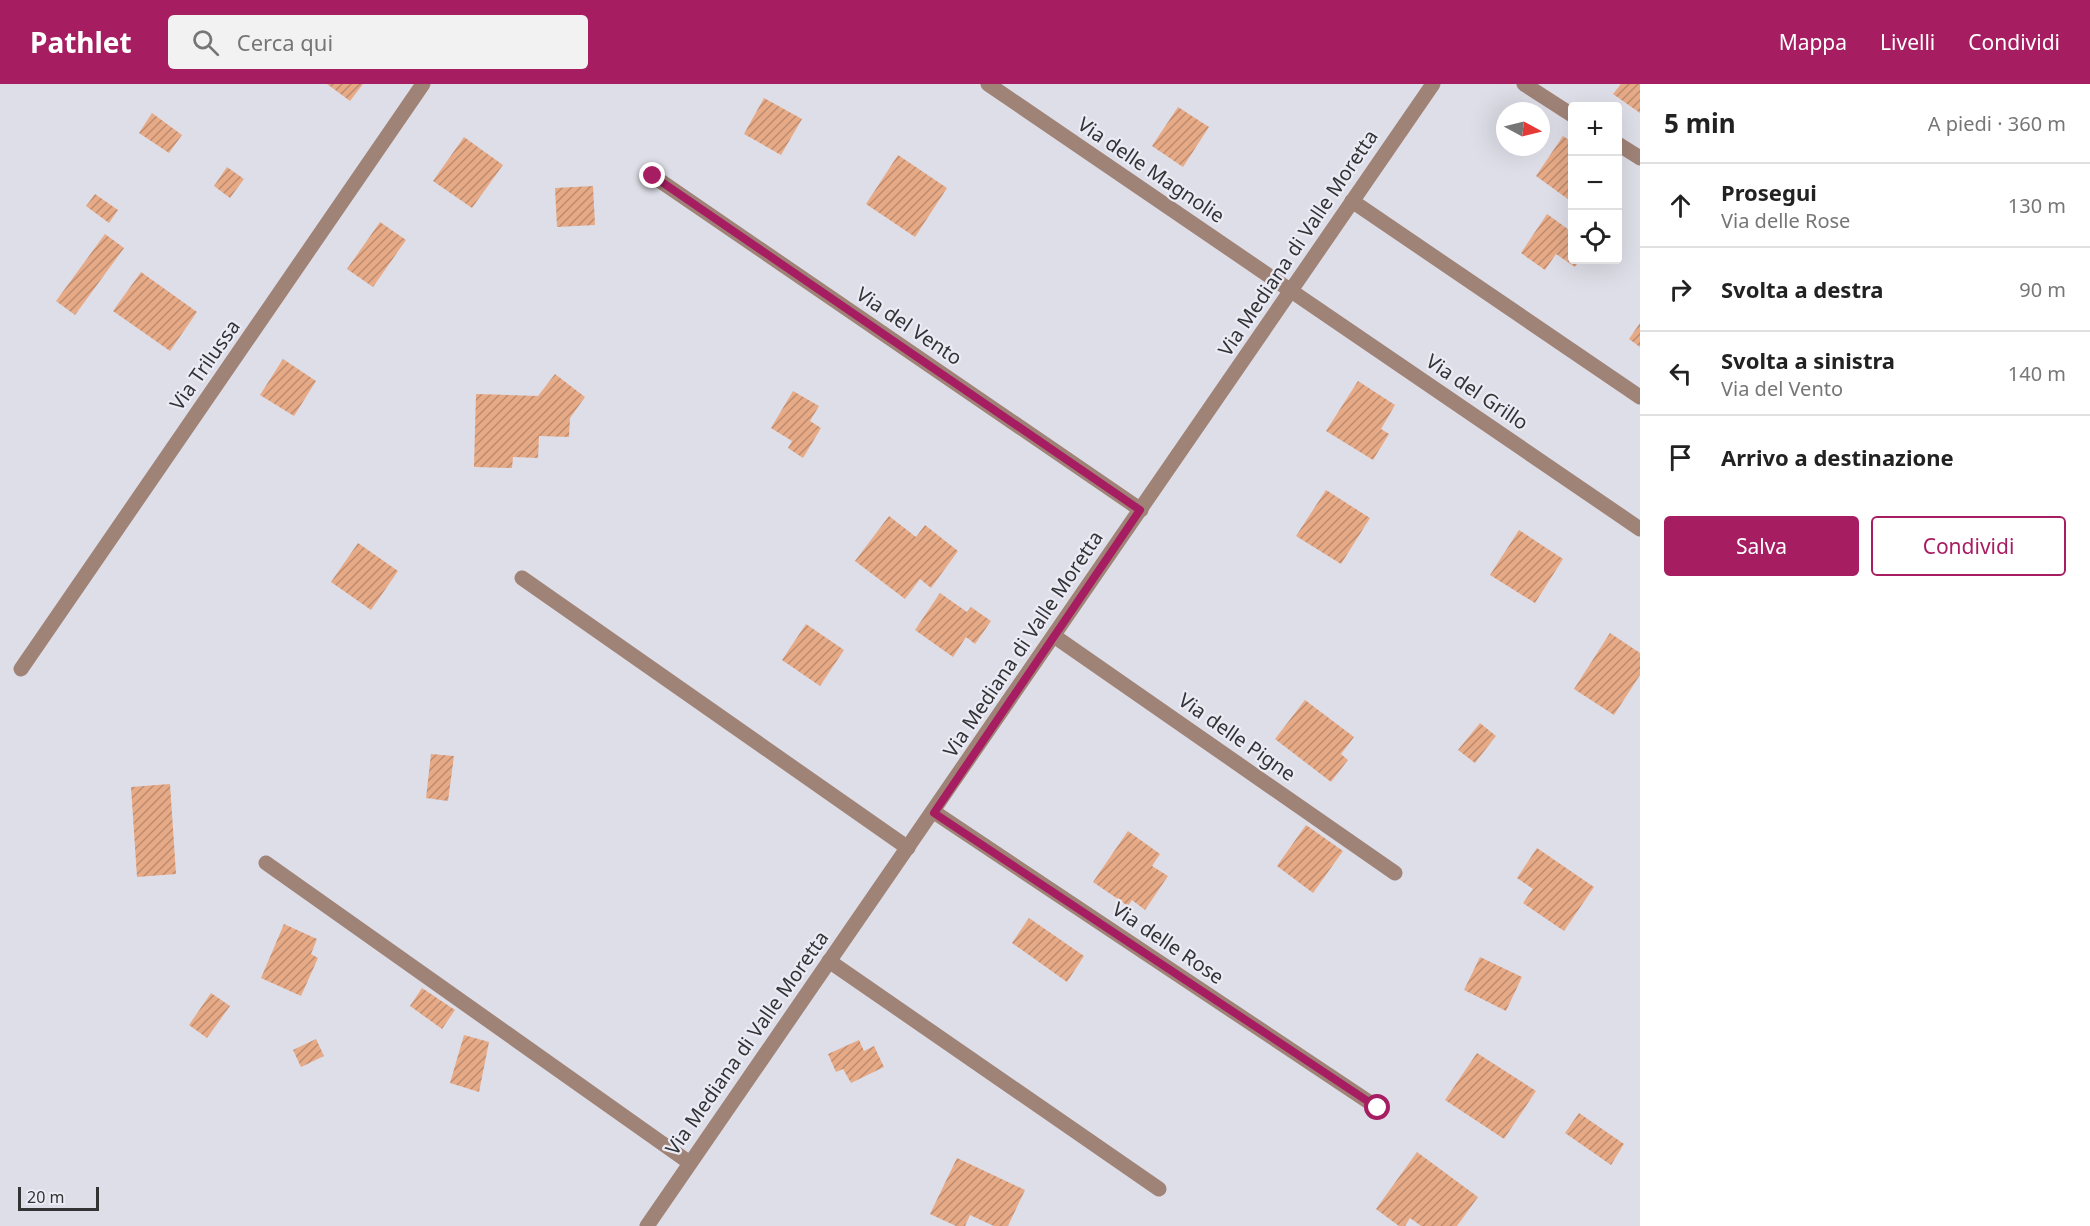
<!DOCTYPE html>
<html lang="it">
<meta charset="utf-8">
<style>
body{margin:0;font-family:"Noto Sans",sans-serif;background:#f2f2f2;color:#222}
.controls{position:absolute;right:18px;top:18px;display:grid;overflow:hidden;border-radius:6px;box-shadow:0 6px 24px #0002}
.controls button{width:54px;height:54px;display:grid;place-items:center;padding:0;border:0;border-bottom:2px solid #e0e0e0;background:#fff;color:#222;font:30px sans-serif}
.compass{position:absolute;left:1496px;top:18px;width:54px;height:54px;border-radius:50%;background:#fff;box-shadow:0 6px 24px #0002;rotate:97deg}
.scale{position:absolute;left:18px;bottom:15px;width:81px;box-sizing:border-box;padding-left:6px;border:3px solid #333336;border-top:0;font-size:16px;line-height:21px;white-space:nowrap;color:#333336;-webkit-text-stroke:4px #ebebf5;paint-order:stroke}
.stop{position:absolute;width:18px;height:18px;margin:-14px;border:4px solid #a71d62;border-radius:50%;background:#fff}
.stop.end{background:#a71d62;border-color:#fff;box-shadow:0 2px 6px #0008}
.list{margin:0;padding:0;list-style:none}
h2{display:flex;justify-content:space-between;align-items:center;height:78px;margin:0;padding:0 24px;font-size:26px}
h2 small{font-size:20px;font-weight:400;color:#767676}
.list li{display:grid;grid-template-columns:39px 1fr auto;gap:18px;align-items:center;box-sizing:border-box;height:84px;padding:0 24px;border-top:2px solid #e0e0e0}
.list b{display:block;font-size:22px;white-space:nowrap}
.list p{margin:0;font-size:20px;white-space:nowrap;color:#767676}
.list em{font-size:20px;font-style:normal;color:#767676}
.actions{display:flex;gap:12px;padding:18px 24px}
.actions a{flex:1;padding:14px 0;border:2px solid #a71d62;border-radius:6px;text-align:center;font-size:21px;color:#a71d62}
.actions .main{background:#a71d62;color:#fff}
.icon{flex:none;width:33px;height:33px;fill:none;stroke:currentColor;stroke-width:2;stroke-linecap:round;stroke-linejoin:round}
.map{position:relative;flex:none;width:1640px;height:1142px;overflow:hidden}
header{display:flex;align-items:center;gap:36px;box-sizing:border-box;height:84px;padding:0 30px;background:#a71d62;color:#fff}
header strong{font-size:28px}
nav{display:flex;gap:33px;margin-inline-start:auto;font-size:21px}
.search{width:420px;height:54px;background:#f2f2f2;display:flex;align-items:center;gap:15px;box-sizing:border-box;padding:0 21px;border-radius:6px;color:#767676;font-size:22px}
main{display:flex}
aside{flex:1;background:#fff}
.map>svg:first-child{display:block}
.building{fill:url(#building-hatch)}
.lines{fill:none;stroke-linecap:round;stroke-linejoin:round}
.minor{stroke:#a08377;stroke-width:15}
.route{stroke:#a71d62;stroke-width:8}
.labels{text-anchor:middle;stroke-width:4.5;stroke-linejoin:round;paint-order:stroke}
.street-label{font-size:20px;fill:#333336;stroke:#ebebf5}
</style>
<header>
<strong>Pathlet</strong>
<div class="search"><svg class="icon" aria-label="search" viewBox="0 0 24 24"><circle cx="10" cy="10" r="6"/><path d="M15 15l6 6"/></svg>Cerca qui</div>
<nav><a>Mappa</a><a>Livelli</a><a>Condividi</a></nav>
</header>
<main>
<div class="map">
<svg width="1640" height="1142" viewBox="0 0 1640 1142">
<defs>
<pattern id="building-hatch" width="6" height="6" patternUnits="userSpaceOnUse" patternTransform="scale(1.5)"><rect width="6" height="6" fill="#e7aa87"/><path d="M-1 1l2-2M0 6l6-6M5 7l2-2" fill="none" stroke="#bc8b6f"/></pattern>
</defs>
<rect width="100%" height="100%" fill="#dedee8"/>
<!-- building -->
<g class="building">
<path d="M327,0h36l-13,17z"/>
<path d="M1621,0h19v29l-27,-19z"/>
<path d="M764,14l38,21 -21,36 -37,-21z"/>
<path d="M1178,23l31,20 -26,40 -31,-21z"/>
<path d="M152,29l30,22 -13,18 -30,-20z"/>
<path d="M1563,52l9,6v60l-36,-26z"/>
<path d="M464,53l39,28 -31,43 -39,-27z"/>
<path d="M898,71l49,33 -32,49 -49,-33z"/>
<path d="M227,83l17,12 -14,19 -16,-12z"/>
<path d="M593,102l2,39 -38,2 -2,-39z"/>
<path d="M95,110l23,16 -9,13 -23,-17z"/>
<path d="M1547,130l25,18v28h8l-5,7 -19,-13 -11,16 -24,-17z"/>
<path d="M380,138l26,18 -33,47 -26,-18z"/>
<path d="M105,150l19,14 -49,67 -19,-14z"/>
<path d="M141,188l56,40 -27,39 -57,-40z"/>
<path d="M1640,239v24l-11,-8z"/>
<path d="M283,275l33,22 -22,35 -34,-21z"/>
<path d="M555,290l30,23 -15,21 -1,19 -30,-1 -1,22 -25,-1 -1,11 -38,-1 2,-73 62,2z"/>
<path d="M1358,297l37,24 -14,24 8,5 -16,26 -47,-29z"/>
<path d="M793,307l26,15 -9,15 11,7 -18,30 -15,-10 4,-7 -21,-13z"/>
<path d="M1326,406l44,28 -29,46 -45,-28z"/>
<path d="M889,432l27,21 9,-12 33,26 -27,37 -11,-9 -15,20 -50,-38z"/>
<path d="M1519,446l44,29 -28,44 -45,-28z"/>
<path d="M358,459l40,28 -27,39 -40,-28z"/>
<path d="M940,509l27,19 4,-5 20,14 -16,23 -9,-7 -13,20 -38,-27z"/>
<path d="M806,540l38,26 -24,36 -38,-26z"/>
<path d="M1610,549l30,20v22l-26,40 -40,-26z"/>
<path d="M1305,616l49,37 -13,17 7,6 -17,22 -56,-43z"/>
<path d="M1480,639l16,13 -21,27 -17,-13z"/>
<path d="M431,670l23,2 -6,45 -22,-3z"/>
<path d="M170,700l6,90 -39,3 -6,-90z"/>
<path d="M1306,741l37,26 -30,42 -36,-27z"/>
<path d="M1128,747l32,23 -8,12 16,10 -23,34 -13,-10 -4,6 -35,-24z"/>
<path d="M1537,764l57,39 -30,44 -41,-28 10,-14 -16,-11z"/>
<path d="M1029,834l55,38 -17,26 -55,-39z"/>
<path d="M284,840l33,15 -6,15 7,4 -17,38 -40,-18z"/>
<path d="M1480,873l42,20 -16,34 -42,-21z"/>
<path d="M422,904l33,22 -13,19 -32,-23z"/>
<path d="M211,909l19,13 -23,32 -18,-13z"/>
<path d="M464,951l25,7 -10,50 -29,-9z"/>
<path d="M316,955l8,17 -23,11 -8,-17z"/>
<path d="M859,956l5,11 10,-5 10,21 -33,16 -8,-14 -7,3 -8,-18z"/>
<path d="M1477,969l59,38 -32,48 -59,-39z"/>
<path d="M1579,1029l45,31 -13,21 -46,-32z"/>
<path d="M1417,1068l61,45 -21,29h-36l-11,-8 -5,8h-6l-23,-17z"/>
<path d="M957,1074l68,32 -17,36h-14l-24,-11 -5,11h-9l-26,-12z"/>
</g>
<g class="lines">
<!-- minor -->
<g class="minor">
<path d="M988,0l652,445"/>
<path d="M1524,0l48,31"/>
<path d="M1618,60l22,14"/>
<path d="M653,92l488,334"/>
<path d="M1352,117l288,196"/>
<path d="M522,494l386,270"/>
<path d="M1054,552l341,237"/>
<path d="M21,585l402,-585"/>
<path d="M934,728l444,296"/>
<path d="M266,779l424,300"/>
<path d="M829,877l330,228"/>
<path d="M647,1142l786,-1142"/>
</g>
</g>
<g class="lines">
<!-- route -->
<path class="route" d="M653,92l487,334 -206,303 444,295"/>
</g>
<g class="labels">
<!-- street labels -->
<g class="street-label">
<text transform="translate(1151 86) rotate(34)" y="7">Via delle Magnolie</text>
<text transform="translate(1298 159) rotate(-56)" y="7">Via Mediana di Valle Moretta</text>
<text transform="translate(909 242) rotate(34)" y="7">Via del Vento</text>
<text transform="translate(205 281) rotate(-55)" y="7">Via Trilussa</text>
<text transform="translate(1477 308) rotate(34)" y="7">Via del Grillo</text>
<text transform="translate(1023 560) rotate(-56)" y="7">Via Mediana di Valle Moretta</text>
<text transform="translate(1237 653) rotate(35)" y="7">Via delle Pigne</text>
<text transform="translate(1168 859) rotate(34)" y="7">Via delle Rose</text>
<text transform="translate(747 959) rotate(-55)" y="7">Via Mediana di Valle Moretta</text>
</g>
</g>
</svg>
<div class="controls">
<button>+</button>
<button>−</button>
<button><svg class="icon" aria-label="locate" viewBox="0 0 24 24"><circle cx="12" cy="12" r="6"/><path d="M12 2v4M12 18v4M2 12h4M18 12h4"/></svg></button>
</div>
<svg class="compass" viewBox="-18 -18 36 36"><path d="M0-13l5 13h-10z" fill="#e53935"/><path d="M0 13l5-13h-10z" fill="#767676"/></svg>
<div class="scale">20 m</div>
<div class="stop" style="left:1378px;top:1024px"></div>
<div class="stop end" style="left:653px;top:92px"></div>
</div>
<aside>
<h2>5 min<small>A piedi · 360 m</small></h2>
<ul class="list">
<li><svg class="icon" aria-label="ahead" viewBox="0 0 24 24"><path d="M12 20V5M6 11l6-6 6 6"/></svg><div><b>Prosegui</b><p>Via delle Rose</p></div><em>130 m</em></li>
<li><svg class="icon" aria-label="right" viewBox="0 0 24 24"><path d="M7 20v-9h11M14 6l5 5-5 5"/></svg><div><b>Svolta a destra</b></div><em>90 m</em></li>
<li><svg class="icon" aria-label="left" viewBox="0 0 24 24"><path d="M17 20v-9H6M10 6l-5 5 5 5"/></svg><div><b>Svolta a sinistra</b><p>Via del Vento</p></div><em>140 m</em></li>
<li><svg class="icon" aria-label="arrive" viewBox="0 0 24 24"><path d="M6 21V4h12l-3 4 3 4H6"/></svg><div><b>Arrivo a destinazione</b></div></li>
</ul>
<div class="actions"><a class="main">Salva</a><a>Condividi</a></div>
</aside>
</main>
